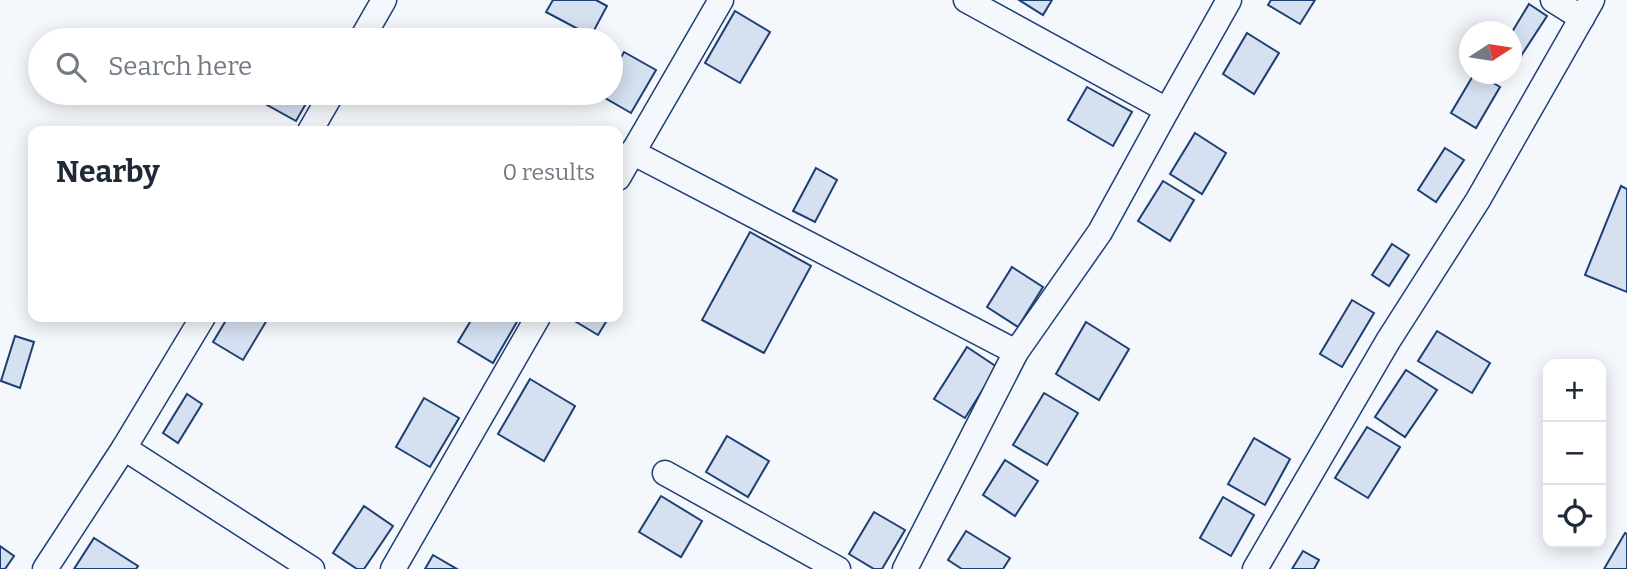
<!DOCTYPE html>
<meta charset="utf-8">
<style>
body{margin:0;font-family:Bitter,serif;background:#f2f2f3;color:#1f2937}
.controls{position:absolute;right:21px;bottom:21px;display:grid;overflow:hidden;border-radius:14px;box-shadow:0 4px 18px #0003}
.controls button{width:63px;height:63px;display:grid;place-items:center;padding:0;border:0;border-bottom:2px solid #e0e1e3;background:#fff;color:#1f2937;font:35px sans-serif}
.compass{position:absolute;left:1459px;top:21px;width:63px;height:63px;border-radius:50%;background:#fff;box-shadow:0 4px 18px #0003;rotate:78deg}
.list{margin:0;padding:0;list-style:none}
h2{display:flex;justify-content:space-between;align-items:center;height:91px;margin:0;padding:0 28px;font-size:30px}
h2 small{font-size:23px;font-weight:400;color:#747a83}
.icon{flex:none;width:38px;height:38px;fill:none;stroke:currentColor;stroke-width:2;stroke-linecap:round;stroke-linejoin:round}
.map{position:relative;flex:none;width:1627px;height:569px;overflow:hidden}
.search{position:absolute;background:#fff;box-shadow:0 4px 18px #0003;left:28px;top:28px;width:595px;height:77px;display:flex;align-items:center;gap:18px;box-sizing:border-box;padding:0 24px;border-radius:38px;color:#747a83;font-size:26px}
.panel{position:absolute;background:#fff;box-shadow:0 4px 18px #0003;left:28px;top:126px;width:595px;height:196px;border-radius:14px}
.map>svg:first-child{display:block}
.building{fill:#d5e0f0;stroke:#1d3f73;stroke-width:2}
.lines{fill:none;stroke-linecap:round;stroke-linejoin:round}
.street-casing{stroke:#1d3f73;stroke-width:27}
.street{stroke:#f4f7fb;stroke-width:24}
</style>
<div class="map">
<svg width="1627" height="569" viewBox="0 0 1627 569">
<rect width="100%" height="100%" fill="#f4f7fb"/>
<!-- building -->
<g class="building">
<path d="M553,0h43l11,6 -16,30 -45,-24z"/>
<path d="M1019,0h33l-9,15z"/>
<path d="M1271,0h44l-15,24 -32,-19z"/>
<path d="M1529,4l18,12 -28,43 -7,-6v-21z"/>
<path d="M735,11l35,21 -30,51 -35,-20z"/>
<path d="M1247,33l32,20 -25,41 -31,-20z"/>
<path d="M624,52l32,18 -25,43 -31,-18 1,-2h10v-17z"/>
<path d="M1474,74h4l22,13 -24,41 -25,-15z"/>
<path d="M1087,87l45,25 -19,34 -45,-26z"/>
<path d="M264,93h48l-16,28 -36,-20z"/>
<path d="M1195,133l31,20 -24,41 -32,-20z"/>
<path d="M1445,148l19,12 -28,42 -18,-12z"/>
<path d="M816,168l21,12 -22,42 -22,-11z"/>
<path d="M1163,181l31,19 -24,41 -32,-20z"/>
<path d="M1621,186l6,3v103l-42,-17z"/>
<path d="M750,232l61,34 -47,87 -62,-33z"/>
<path d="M1392,244l17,11 -20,31 -17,-11z"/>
<path d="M1012,267l31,20 -25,40 -31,-20z"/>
<path d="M1352,300l22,13 -32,54 -22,-13z"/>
<path d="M228,317h33l6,3 -24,40 -30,-18z"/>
<path d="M473,317h40l5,3 -25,43 -35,-21z"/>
<path d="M568,317h41l-11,18z"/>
<path d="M1086,322l43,27 -30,51 -43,-26z"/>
<path d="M1437,331l53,32 -18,30 -54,-32z"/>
<path d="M15,336l19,6 -14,46 -19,-7z"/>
<path d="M967,347l30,20 -32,51 -31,-19z"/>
<path d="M1406,370l31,20 -32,47 -30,-20z"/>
<path d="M530,379l45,27 -31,55 -46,-27z"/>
<path d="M1044,393l34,20 -31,52 -34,-20z"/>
<path d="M187,394l15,10 -24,39 -15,-10z"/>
<path d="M424,398l35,20 -29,49 -34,-20z"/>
<path d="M1367,427l33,20 -32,51 -33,-20z"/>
<path d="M727,436l42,25 -21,36 -42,-25z"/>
<path d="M1254,438l36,21 -25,46 -37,-21z"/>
<path d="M1005,460l33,21 -23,35 -32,-21z"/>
<path d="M661,496l41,25 -21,36 -42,-25z"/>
<path d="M1223,497l31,18 -23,41 -31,-18z"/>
<path d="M364,506l29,20 -29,43h-7l-24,-16z"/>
<path d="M874,512l31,18 -23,39h-8l-25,-15z"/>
<path d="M966,531l44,27 -7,11h-41l-14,-9z"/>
<path d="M1625,533l2,1v35h-23z"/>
<path d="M94,538l44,28 -2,3h-62z"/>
<path d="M0,546l14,10 -9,13h-5z"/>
<path d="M1303,551l16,9 -5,9h-22z"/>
<path d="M433,555l24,14h-32z"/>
</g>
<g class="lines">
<!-- street casing -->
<g class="street-casing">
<g id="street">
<path d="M966,0l201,110"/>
<path d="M1553,0l29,18"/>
<path d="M361,40l23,-40"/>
<path d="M310,131l22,-38"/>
<path d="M632,152l384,200"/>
<path d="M618,178l103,-178"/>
<path d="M124,448l188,121"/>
<path d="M665,473l173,96"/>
<path d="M45,569l79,-121 79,-131"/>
<path d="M393,569l145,-252"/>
<path d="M905,569l111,-217 84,-120 67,-122 62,-110"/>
<path d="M1255,569l133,-228 90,-141 114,-200"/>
</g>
</g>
<!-- street -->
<use href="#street" class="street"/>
</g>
</svg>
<div class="controls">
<button>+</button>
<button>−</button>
<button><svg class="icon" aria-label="locate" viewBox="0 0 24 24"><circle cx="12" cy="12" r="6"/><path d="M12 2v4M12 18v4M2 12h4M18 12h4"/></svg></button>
</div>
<svg class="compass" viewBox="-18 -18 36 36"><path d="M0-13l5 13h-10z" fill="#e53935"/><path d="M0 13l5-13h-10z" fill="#747a83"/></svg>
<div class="search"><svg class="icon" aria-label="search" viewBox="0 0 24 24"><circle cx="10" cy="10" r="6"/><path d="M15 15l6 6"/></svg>Search here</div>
<section class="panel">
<h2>Nearby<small>0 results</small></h2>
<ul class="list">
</ul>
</section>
</div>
